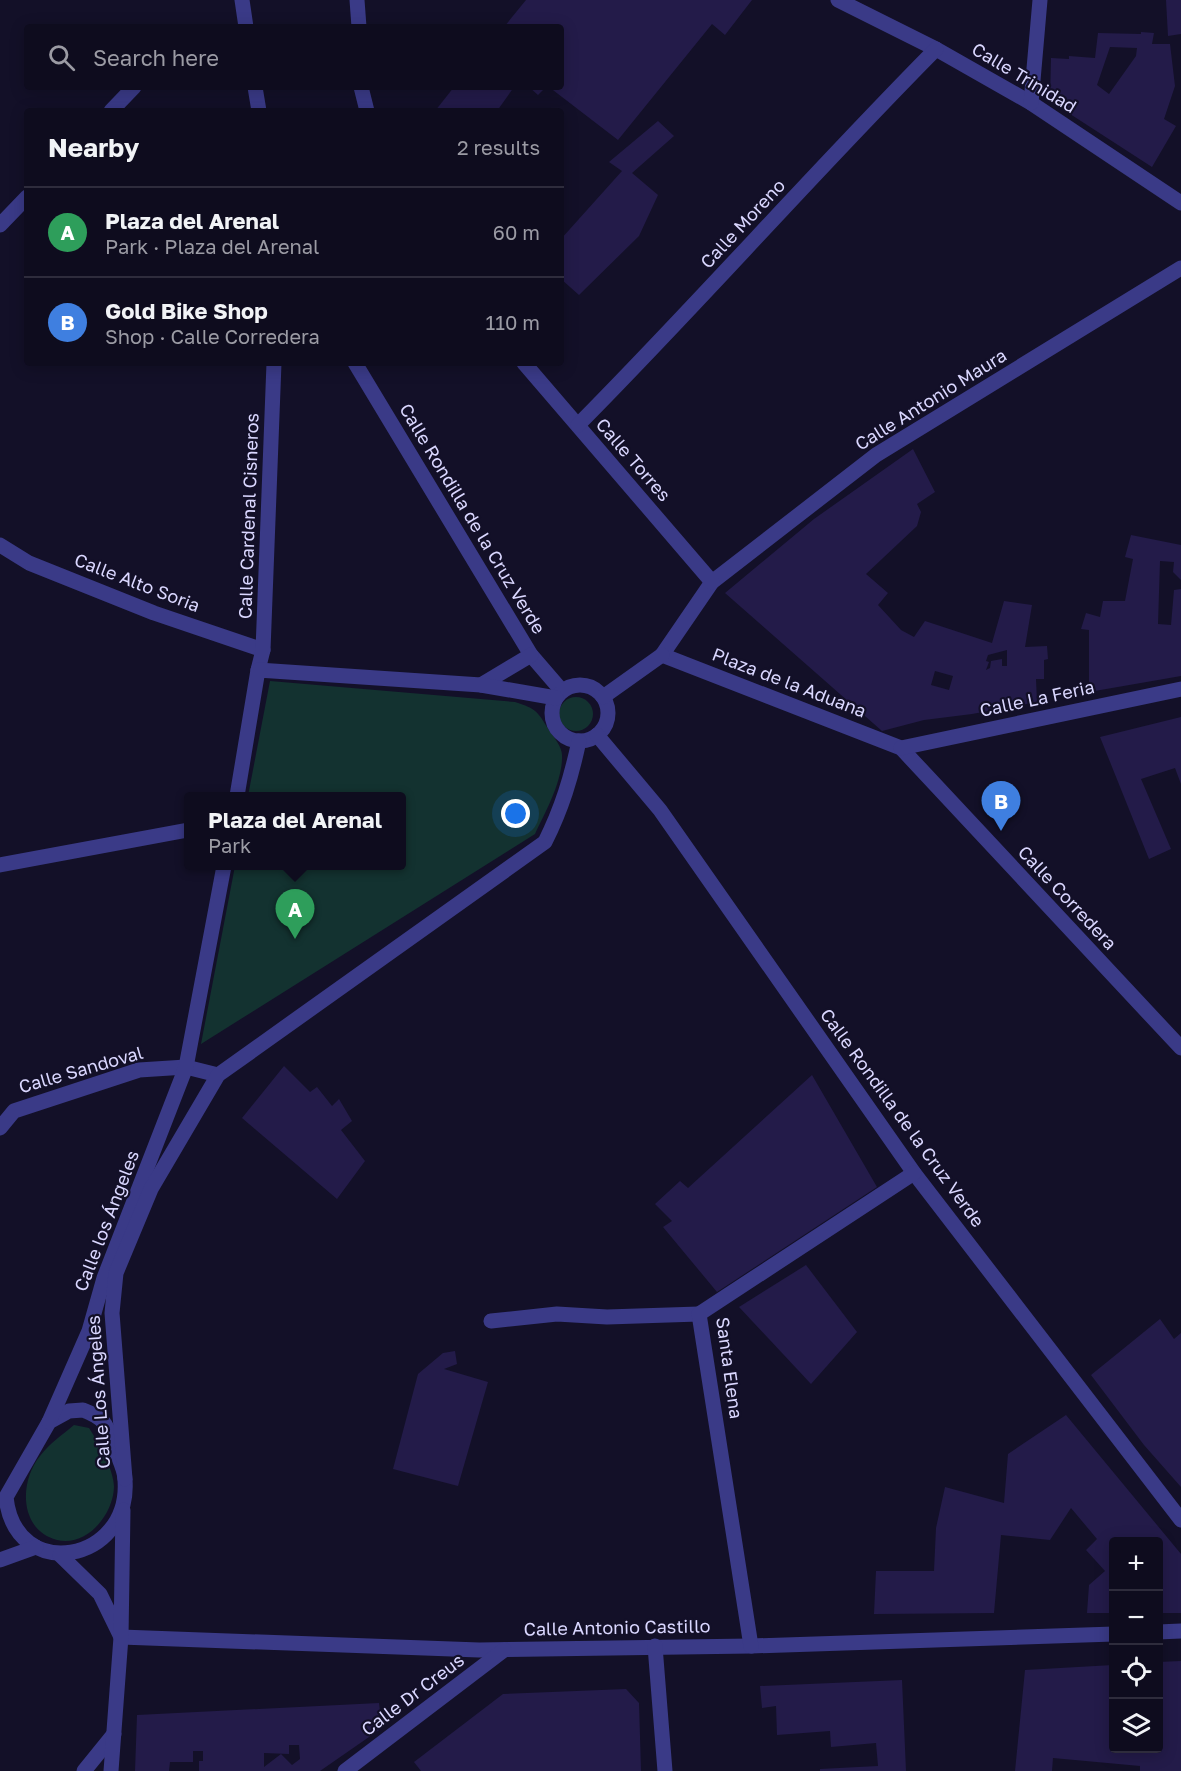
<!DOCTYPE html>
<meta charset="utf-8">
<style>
body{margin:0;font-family:"Golos Text",sans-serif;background:#171527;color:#f1f3f6}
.controls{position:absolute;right:18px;bottom:18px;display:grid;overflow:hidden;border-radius:6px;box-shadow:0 3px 15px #0003}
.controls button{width:54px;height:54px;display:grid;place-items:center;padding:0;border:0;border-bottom:2px solid #2e2c3c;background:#0e0c1e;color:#f1f3f6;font:30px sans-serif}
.you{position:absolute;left:516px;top:814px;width:21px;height:21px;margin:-15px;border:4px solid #fff;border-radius:50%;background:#1a73e8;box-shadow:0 0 0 9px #1a73e833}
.badge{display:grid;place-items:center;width:39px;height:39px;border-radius:50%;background:#03efff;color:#fff;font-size:20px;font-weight:700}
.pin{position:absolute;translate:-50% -50px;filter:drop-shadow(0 2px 3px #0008)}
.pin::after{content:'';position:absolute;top:32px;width:21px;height:18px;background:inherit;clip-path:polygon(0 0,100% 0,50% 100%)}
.popup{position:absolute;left:184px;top:792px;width:222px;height:78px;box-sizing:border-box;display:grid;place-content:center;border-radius:6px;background:#0e0c1e;filter:drop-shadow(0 2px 4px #0005);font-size:20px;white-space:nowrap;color:#9b9ba4}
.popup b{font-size:22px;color:#f1f3f6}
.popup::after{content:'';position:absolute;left:50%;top:100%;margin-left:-12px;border:12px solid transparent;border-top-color:#0e0c1e}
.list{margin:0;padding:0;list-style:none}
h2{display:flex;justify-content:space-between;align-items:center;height:78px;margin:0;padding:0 24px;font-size:26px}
h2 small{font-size:20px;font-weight:400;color:#9b9ba4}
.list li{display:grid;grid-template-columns:39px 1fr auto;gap:18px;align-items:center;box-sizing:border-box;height:90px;padding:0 24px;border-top:2px solid #2e2c3c}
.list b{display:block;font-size:22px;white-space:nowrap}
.list p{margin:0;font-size:20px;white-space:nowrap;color:#9b9ba4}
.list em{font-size:20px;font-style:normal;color:#9b9ba4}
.icon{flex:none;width:33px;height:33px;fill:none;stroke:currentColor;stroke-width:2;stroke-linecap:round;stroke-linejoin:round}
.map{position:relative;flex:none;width:1181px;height:1771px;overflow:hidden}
.search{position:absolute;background:#0e0c1e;box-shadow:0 3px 15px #0003;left:24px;top:24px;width:540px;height:66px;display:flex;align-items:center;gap:15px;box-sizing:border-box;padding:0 21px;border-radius:6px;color:#9b9ba4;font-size:22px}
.panel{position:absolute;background:#0e0c1e;box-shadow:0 3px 15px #0003;left:24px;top:108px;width:540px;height:258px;border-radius:6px}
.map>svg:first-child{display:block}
.green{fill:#133230}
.building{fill:#231b49;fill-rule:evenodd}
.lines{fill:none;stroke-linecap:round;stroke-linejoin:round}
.lane{stroke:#3a3a87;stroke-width:15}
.street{stroke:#3a3a87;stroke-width:15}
.labels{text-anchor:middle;stroke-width:4.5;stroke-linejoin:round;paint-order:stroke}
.street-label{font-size:18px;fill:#dad7ff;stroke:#131028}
</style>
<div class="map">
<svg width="1181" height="1771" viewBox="0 0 1181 1771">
<rect width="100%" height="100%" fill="#131028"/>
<!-- green -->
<g class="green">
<path d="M270,681l245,21c22,7 22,9 34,28 5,7 13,17 13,25 1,25 -16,56 -27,79l-334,210 34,-178h166v-70h-153z"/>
<circle cx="576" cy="714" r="17"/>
<path d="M74,1425l15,3c9,14 25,42 25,59 -1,28 -27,60 -57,53 -38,-10 -38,-58 -17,-84 9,-12 22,-21 34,-31z"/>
</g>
<!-- building -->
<g class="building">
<path d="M526,0h226l-27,35 -13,-11 -94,116 -69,-53h12v-60h-57z"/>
<path d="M1166,0h15v34l-13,2z"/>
<path d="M1141,32l13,1 -2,11h18l5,42 -11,33 12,7 -24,41 -102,-66 1,-43 18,1v-3l26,2 3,-25 43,1zM1110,47l27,1 -1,8 -27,38 -12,-9z"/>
<path d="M454,87h60l-17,24h-62z"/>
<path d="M529,87h17l-8,8z"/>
<path d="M658,121l16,15 -42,37 26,22 -19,41 -60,59 -18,-16v-40l61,-68 -13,-9z"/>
<path d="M913,449l22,43 -18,12 4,8 -4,14 -51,48 22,19 -10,12 23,25 13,7 11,-16 67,22 12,-42 28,4 -7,42 22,-1 1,13 -4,1v19h-8l1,23 -65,12 -48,6 -42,11 -157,-138 89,-74zM1007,650v16h-5v-7l-11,2 -1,7 -4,2 3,-8 -3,-1 2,-6zM935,671l18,5 -4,14 -18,-5z"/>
<path d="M1131,535l50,10v35l-8,-8 1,-10 -14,-1 -2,63 13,1 3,-35 7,-1v87l-92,16v-62l-8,-1 5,-16 14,4 3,-16h22l8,-42 -8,-2z"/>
<path d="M1181,717v67l-6,-16 -34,11 30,70 -22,10 -49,-122z"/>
<path d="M284,1066l26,26 7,-5 15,19 7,-7 13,22 -11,9 24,31 -28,38 -95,-81z"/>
<path d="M812,1075l65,112 -160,105 -54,-65 9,-6 -17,-17 25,-23 8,7z"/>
<path d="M806,1265l51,67 -46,52 -72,-77z"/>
<path d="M1160,1319l14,20 7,-6v154l-37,-42 -53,-70z"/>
<path d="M455,1351l2,13 -13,5 44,13 -30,104 -65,-17 25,-95 25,-21z"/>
<path d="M1066,1415l115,139v59h-23v-71h-44l-1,71h-26l2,-28 16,-14 -19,-21 11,-11 -26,-31 -21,32 -49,-5 -7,78 -120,1 2,-43h58l2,-43 9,-41 59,16 4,-49z"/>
<path d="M1181,1661v110h-41v-5l-87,-8 -1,13h-37l10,-101 88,-5v84h45v-87z"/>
<path d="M902,1680l4,91h-86v-2l58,-3 -2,-23 -45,4 -1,-16 -53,4 -1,-29 -14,2 -2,-22z"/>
<path d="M626,1689l13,14 2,68h-220l-7,-9 89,-68z"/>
<path d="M379,1703l3,25 -62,43h-121v-10h4v-10h-10v11h-23l-1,9h-34l2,-56zM289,1745h10l1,14 -8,6 -11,-11 -17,13v-14l25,1z"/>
</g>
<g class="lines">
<!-- lane -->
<path class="lane" d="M491,1321l66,-7 50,3 92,-3"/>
<!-- street -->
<g class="street">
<path d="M242,0l4,27"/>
<path d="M357,0l2,27"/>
<path d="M838,0l98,49 95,54 150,100"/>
<path d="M255,87l4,24"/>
<path d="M361,87l6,24"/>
<path d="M1031,103l9,-103"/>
<path d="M111,111l23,-24"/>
<path d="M0,225l27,-28"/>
<path d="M1181,268l-305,187 -164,127 -50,73 239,93 280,300"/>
<path d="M355,363l176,292 31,36"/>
<path d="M524,363l188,219"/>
<path d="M578,425c122,-123 236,-253 358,-376"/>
<path d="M0,545l29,18 125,50 109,37"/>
<path d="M258,670l5,-20 11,-287"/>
<path d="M481,685l50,-30"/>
<circle cx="580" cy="713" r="28"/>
<path d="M603,697l59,-42"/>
<path d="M597,735l63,75 254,363 267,347"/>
<path d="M901,748l280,-59"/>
<path d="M237,796l21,-126 223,15 75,13"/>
<path d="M0,865l188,-35"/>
<path d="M0,1128l14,-17 125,-41 47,-3 32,8"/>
<path d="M83,1410c24,9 24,16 32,39 4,10 10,21 10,31 6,83 -110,104 -119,17l43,-75 20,-11z"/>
<path d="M49,1422l40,-91 15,-53 82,-211 38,-201"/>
<path d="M125,1479l-13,-166 4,-40 35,-84 67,-114 327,-233c17,-34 26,-64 34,-101"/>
<path d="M60,1555l40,39 20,41"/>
<path d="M0,1560l36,-13"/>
<path d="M1158,1632l23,-1"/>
<path d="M121,1637l358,13 272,-4 363,-12"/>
<path d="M655,1646l10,125"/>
<path d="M751,1646l-52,-332 215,-141"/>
<path d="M84,1771l30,-37"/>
<path d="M111,1771l10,-134 2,-127"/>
<path d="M345,1771l159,-121"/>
</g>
</g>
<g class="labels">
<!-- street labels -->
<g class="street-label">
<text transform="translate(1024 78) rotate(31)" y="6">Calle Trinidad</text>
<text transform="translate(743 224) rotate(-47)" y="6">Calle Moreno</text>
<text transform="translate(931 400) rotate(-32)" y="6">Calle Antonio Maura</text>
<text transform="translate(633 460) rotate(49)" y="6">Calle Torres</text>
<text transform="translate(249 516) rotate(-88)" y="6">Calle Cardenal Cisneros</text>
<text transform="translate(472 519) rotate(59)" y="6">Calle Rondilla de la Cruz Verde</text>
<text transform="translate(137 583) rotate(21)" y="6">Calle Alto Soria</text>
<text transform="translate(789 683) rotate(21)" y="6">Plaza de la Aduana</text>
<text transform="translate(1037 699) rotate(-12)" y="6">Calle La Feria</text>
<text transform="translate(1067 898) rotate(47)" y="6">Calle Corredera</text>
<text transform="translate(81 1070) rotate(-16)" y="6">Calle Sandoval</text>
<text transform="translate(902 1118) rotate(54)" y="6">Calle Rondilla de la Cruz Verde</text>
<text transform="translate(107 1221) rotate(-69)" y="6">Calle los Ángeles</text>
<text transform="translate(729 1368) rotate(82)" y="6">Santa Elena</text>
<text transform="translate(99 1392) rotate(-94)" y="6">Calle Los Ángeles</text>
<text transform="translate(617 1628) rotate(-1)" y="6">Calle Antonio Castillo</text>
<text transform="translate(413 1695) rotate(-37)" y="6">Calle Dr Creus</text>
</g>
</g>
</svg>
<div class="controls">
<button>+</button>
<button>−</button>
<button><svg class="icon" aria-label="locate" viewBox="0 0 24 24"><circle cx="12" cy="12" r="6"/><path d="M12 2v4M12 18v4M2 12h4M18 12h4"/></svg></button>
<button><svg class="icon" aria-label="layers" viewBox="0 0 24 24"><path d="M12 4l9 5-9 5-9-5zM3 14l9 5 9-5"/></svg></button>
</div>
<div class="you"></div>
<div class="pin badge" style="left:295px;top:939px;background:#2e9e5b">A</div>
<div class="popup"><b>Plaza del Arenal</b>Park</div>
<div class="pin badge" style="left:1001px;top:831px;background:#3f7fe0">B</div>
<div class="search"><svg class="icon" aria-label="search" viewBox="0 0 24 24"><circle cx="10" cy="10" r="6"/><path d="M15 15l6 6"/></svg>Search here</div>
<section class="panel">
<h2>Nearby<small>2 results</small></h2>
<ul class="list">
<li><span class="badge" style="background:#2e9e5b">A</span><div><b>Plaza del Arenal</b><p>Park · Plaza del Arenal</p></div><em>60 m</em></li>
<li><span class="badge" style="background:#3f7fe0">B</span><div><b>Gold Bike Shop</b><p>Shop · Calle Corredera</p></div><em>110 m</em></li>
</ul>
</section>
</div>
